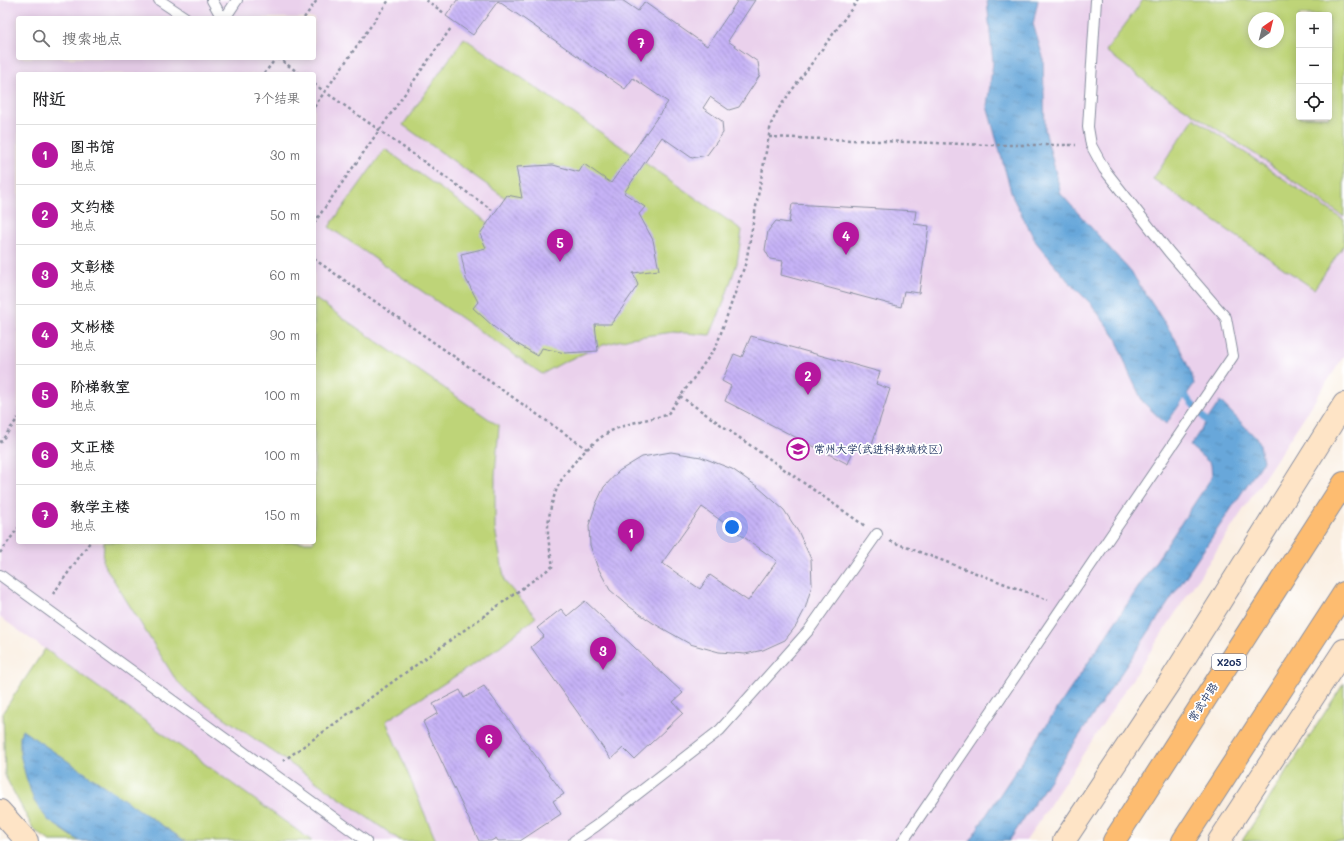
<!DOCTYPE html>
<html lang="zh">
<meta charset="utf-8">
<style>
body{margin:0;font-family:Mali,"LXGW WenKai TC",sans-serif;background:#f2f2f2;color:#202124}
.controls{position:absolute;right:12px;top:12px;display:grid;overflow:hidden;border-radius:4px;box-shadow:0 2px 10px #0003}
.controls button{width:36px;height:36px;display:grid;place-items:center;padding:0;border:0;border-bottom:1px solid #e0e0e0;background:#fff;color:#202124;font:20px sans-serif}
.compass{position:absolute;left:1248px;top:12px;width:36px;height:36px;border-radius:50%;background:#fff;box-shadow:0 2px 10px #0003;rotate:35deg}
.you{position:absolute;left:732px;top:527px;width:14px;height:14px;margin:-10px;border:3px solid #fff;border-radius:50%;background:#1a73e8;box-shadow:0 0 0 6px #1a73e833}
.badge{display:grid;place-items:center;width:26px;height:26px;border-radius:50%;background:#b5179e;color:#fff;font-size:13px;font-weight:700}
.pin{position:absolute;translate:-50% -33px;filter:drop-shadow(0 1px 2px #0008)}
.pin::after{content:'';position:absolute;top:21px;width:14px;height:12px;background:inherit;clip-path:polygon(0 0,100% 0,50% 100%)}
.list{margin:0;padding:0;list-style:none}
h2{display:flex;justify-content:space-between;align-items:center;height:52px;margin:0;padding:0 16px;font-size:17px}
h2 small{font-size:13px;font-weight:400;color:#757577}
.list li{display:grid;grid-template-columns:26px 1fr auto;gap:12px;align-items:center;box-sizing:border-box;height:60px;padding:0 16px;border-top:1px solid #e0e0e0}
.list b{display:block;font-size:15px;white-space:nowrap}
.list p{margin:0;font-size:13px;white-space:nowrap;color:#757577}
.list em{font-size:13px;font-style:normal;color:#757577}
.icon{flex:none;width:22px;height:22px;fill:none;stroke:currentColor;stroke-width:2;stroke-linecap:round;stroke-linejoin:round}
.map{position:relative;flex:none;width:1344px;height:841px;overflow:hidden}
.search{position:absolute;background:#fff;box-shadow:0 2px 10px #0003;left:16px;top:16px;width:300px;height:44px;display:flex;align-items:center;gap:10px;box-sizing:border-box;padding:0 14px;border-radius:4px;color:#757577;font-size:15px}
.panel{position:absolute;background:#fff;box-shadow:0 2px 10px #0003;left:16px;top:72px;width:300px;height:472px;border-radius:4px}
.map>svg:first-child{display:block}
.built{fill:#ead1ec;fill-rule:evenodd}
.green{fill:#bed478;stroke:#6c826b;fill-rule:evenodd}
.water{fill:url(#water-ripples);stroke:#426b9c}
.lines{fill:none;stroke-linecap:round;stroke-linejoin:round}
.stream{stroke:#68a7da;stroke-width:6}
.building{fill:url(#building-back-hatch);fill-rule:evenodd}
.lane-casing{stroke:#8a8fa0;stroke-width:12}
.secondary-casing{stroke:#8a8fa0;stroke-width:24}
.primary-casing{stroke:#8a8fa0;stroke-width:24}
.path{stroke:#8a8fa0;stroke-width:2.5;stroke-dasharray:3 3;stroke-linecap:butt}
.lane{stroke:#fff;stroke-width:10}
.secondary{stroke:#fee4c6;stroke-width:22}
.primary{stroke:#fdbc70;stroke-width:22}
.labels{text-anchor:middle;stroke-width:3.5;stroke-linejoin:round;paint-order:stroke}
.shield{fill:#fff;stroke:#5f6d8e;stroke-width:1}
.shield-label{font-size:10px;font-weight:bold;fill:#1b2f5e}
.poi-label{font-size:11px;fill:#1b2f5e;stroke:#fff;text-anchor:start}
.street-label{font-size:11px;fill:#1b2f5e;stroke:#fff}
</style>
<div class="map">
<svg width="1344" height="841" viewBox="0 0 1344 841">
<defs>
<pattern id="water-ripples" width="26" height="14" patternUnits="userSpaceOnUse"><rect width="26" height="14" fill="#68a7da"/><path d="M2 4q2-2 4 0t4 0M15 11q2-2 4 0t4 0" fill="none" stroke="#5588b4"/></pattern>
<pattern id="building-back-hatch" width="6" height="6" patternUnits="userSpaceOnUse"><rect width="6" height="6" fill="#c6b2f6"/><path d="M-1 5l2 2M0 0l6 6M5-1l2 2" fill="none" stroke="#a091ca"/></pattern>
</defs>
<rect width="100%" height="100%" fill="#fff"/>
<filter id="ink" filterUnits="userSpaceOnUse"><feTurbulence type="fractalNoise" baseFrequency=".025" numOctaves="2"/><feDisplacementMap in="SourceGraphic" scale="8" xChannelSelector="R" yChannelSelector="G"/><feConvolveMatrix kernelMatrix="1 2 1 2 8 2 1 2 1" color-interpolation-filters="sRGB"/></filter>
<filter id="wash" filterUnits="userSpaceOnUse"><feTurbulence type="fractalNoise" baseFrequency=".012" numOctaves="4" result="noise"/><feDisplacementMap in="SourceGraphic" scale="16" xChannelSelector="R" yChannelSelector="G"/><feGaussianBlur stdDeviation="0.9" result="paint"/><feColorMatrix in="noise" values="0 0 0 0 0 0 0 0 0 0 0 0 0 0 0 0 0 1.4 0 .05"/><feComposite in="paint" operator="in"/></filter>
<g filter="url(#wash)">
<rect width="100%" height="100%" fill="#faefe2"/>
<!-- built -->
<path class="built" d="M0,0h1344v356l-318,485h-714l-312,-224zM1299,15h30v102h-30zM18,18h296v40h-296zM1254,18h24v24h-24zM18,74h296v468h-296z"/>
<!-- green -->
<g class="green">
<path d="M1143,0h201v217l-86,-61 -103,-67 -49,-38zM1299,15h30v102h-30zM1254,18h24v24h-24z"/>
<path d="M464,38l278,192 -5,33 -15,44 -12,28 -37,-3 -43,6 -27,7 -39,17 -22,12 -213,-147 56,-78 108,77 18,-24 -108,-77z"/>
<path d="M1194,118l150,102v25l-30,44 -161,-110z"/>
<path d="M314,298l185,128 -4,49v54l10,53 31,35 -42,34 -108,70 50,120h-35l-212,-148 -13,-13 -73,-117 1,-21h210z"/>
<path d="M45,649l267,192h-262l-16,-11 -29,-54 -2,-64z"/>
<path d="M1344,683v158h-102z"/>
</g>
<!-- water -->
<g class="water">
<path d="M987,0h51l-5,24 10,33 2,73 16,64 70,78 45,68 16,35 2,9 -28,40 -23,-22 -14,-29 -13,-35 -24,-33 -23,-23 -33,-40 -23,-44 -26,-92 6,-43z"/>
<path d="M1220,401l39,40 4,20 -254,380h-40l243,-364 -1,-13 -21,-18z"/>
<path d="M22,730l163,111h-106l-31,-21 -14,-19 -8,-24 -6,-23v-18z"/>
</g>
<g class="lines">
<!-- stream -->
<path class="stream" d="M1181,391l30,35"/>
</g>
<g id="blocks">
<!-- building -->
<g class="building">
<path d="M457,0h165l16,11 6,-9 63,44 31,-46h17l-27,41 30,21 2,13 -21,32 -10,3 -19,-13 -7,11 19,13 1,12 -16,22 -15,3 -30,-21 -38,56 21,14 -6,7 14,26 6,30 -26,3 5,12 -27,39h-16l3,27 -33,2 -23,-5 -4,8 -24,-14 -20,-15 -21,-19 5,-6 -12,-23 -5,-25 25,-6 -6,-14 27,-39 15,3 -6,-31 37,-2 26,7 5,-8 27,19 57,-81 -35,-24 -8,11 -127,-88 -25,34 -27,-19z"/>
<path d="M792,204l124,7 -2,13 15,2 -10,67 -15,-2 -3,16 -120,-32 2,-14 -13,-2 -5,-9 3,-19 8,-10 13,2z"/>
<path d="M751,336l129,36 -4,12 14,5 -21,64 -15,-5 -6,16 -123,-63 6,-15 -9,-5 12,-27 8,3z"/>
<path d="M671,452l30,5 31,12 26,18 26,23 15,23 12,26 1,26 -7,24 -9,17 -11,14 -22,10 -18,4 -26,-2 -29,-8 -37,-21 -23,-16 -20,-17 -13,-24 -7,-21 -1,-20 7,-21 8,-17 15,-16 23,-14zM702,507l75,54 -29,40 -38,-26 -10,14 -38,-26z"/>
<path d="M585,601l98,92 -10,9 10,11 -49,46 -11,-11 -12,11 -80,-112 13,-11 -7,-8 24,-19 6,7z"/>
<path d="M484,686l80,108 -11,7 8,13 -41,27h-22l-2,-3 -5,3h-12l-56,-119 15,-9 -5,-9 27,-14 4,8z"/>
</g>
</g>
</g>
<g filter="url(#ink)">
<use href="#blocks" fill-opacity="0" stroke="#8a8fa0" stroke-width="1"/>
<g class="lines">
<!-- lane casing -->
<g class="lane-casing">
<g id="lane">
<path d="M159,0l27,18"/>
<path d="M212,0l10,18"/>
<path d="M225,18l12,-18"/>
<path d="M0,575l366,266"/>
<path d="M574,841l22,-15 124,-96 89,-100 68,-96"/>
<path d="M903,841l330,-485 -7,-38 -57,-66 -65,-83 -13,-24 -3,-18 8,-127"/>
</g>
</g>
<!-- secondary casing -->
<g class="secondary-casing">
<g id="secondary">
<path d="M0,811l27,30"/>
<path d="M1064,841l107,-161 173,-276"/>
<path d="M1219,841l125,-191"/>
</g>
</g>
<!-- primary casing -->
<g class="primary-casing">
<g id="primary">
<path d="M1114,841l230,-358"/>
<path d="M1183,841l161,-248"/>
</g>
</g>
<!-- path -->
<g class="path">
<path d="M426,0l18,13"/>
<path d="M304,18l13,-18"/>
<path d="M278,58l22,16"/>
<path d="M264,74l12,-16"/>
<path d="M314,84l178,126"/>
<path d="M314,107l75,-107"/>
<path d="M769,137l221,8h86"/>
<path d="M314,223l137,-195"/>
<path d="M314,259l273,190"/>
<path d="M680,396l185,130"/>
<path d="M0,443l18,-25"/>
<path d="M890,541l158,59"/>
<path d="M0,553l18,-25"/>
<path d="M53,594l37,-52"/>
<path d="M283,761l270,-195c-3,-16 -7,-32 -4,-48 1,-9 4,-19 7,-27 7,-20 36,-50 55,-60 17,-8 37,-12 56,-16l49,-68 30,-85 25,-138 8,-16 79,-108"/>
</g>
<!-- lane -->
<use href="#lane" class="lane"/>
<!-- secondary -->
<use href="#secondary" class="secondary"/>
<!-- primary -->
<use href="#primary" class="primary"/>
</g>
</g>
<!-- icons -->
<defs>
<g id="university-ring" transform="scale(1.15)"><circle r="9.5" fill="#fff" stroke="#b5179e" stroke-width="1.5"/><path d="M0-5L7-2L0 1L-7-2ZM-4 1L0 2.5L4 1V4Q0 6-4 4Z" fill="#b5179e"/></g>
</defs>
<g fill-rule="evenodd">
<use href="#university-ring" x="798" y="449"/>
</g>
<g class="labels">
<!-- shield labels -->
<rect class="shield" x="1212" y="654" width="34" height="16" rx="3"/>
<g class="shield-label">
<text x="1229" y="666">X205</text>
</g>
<!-- poi labels -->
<g class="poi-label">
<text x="814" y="453">常州大学(武进科教城校区)</text>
</g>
<!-- street labels -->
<g class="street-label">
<text transform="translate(1203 702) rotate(-57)" y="4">常武中路</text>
</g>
</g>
</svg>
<div class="controls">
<button>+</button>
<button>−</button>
<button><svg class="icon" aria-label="locate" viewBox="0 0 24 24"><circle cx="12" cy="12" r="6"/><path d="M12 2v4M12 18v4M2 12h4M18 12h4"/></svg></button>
</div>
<svg class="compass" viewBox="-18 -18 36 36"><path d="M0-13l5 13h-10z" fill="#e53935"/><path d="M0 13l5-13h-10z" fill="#757577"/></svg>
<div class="you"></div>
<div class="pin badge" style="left:631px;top:552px">1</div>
<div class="pin badge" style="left:808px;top:395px">2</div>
<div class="pin badge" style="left:603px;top:670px">3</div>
<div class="pin badge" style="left:846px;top:255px">4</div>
<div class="pin badge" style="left:560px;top:262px">5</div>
<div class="pin badge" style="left:489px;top:758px">6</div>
<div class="pin badge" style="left:641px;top:62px">7</div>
<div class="search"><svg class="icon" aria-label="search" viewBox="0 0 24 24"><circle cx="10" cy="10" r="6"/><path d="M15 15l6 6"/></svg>搜索地点</div>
<section class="panel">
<h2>附近<small>7个结果</small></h2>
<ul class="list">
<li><span class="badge">1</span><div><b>图书馆</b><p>地点</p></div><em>30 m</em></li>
<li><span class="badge">2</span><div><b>文约楼</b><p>地点</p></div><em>50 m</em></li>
<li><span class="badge">3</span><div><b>文彰楼</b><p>地点</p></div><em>60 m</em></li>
<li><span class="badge">4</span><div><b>文彬楼</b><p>地点</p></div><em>90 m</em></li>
<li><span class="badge">5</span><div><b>阶梯教室</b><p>地点</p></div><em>100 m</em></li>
<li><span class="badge">6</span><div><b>文正楼</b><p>地点</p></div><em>100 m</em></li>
<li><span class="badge">7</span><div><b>教学主楼</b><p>地点</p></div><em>150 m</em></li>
</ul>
</section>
</div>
